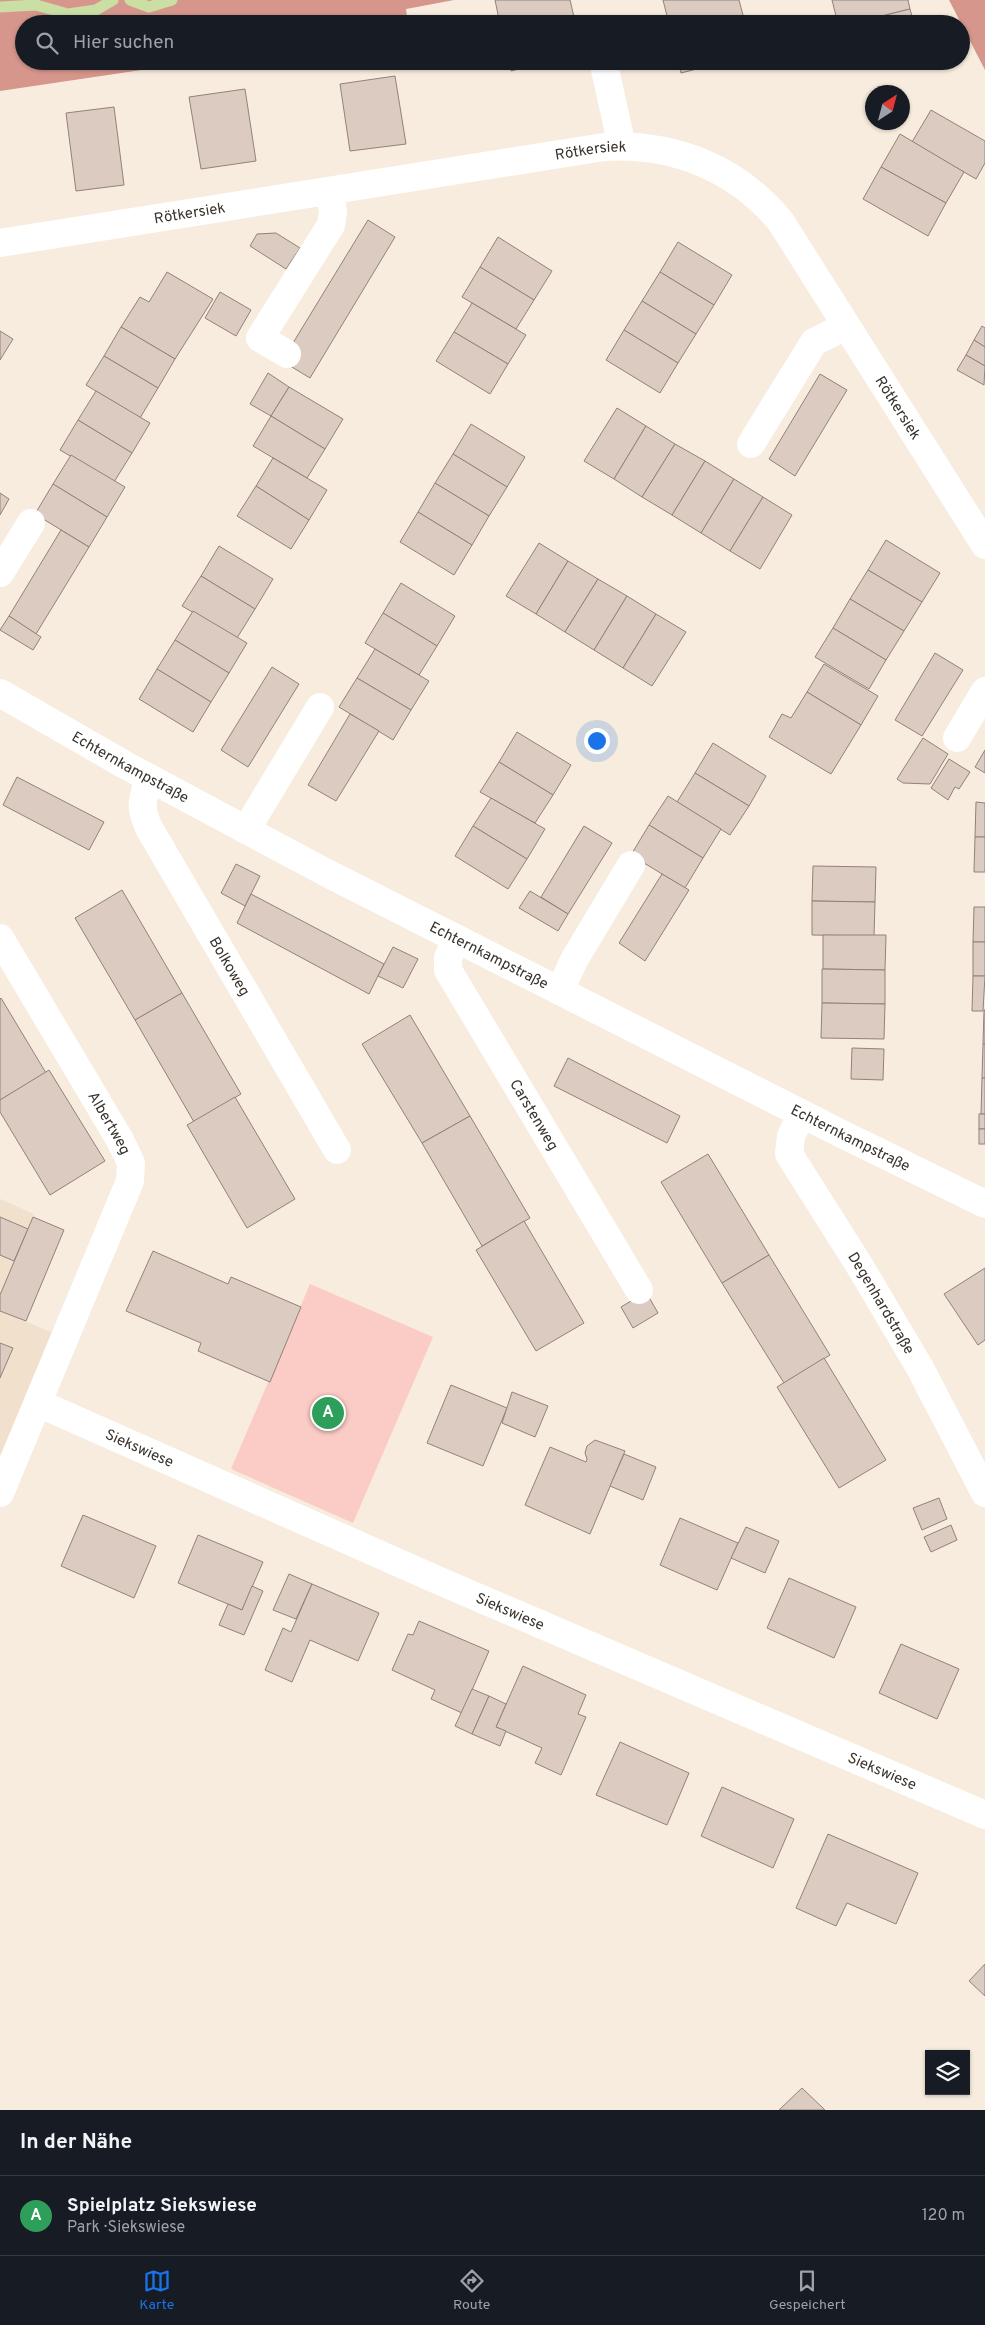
<!DOCTYPE html>
<html lang="de">
<meta charset="utf-8">
<style>
body{margin:0;font-family:Overpass,sans-serif;background:#20242c;color:#f1f3f6}
.controls{position:absolute;right:15px;bottom:15px;display:grid;overflow:hidden;border-radius:0px;box-shadow:0 1px 4px #0004}
.controls button{width:45px;height:45px;display:grid;place-items:center;padding:0;border:0;border-bottom:1px solid #363941;background:#171b24;color:#f1f3f6;font:25px sans-serif}
.compass{position:absolute;left:865px;top:85px;width:45px;height:45px;border-radius:50%;background:#171b24;box-shadow:0 1px 4px #0004;rotate:36deg}
.you{position:absolute;left:596px;top:740px;width:18px;height:18px;margin:-12px;border:4px solid #fff;border-radius:50%;background:#1a73e8;box-shadow:0 0 0 8px #1a73e833}
.badge{display:grid;place-items:center;width:32px;height:32px;border-radius:50%;background:#1a73e8;color:#fff;font-size:16px;font-weight:700}
.pin{position:absolute;translate:-50% -50%;border:2px solid #fff;box-shadow:0 1px 5px #0006}
.list{margin:0;padding:0;list-style:none}
h2{display:flex;justify-content:space-between;align-items:center;height:65px;margin:0;padding:0 20px;font-size:21px}
h2 small{font-size:16px;font-weight:400;color:#9ea1a6}
.list li{display:grid;grid-template-columns:32px 1fr auto;gap:15px;align-items:center;box-sizing:border-box;height:80px;padding:0 20px;border-top:1px solid #363941}
.list b{display:block;font-size:19px;white-space:nowrap}
.list p{margin:0;font-size:16px;white-space:nowrap;color:#9ea1a6}
.list em{font-size:16px;font-style:normal;color:#9ea1a6}
.icon{flex:none;width:28px;height:28px;fill:none;stroke:currentColor;stroke-width:2;stroke-linecap:round;stroke-linejoin:round}
.map{position:relative;flex:none;width:985px;height:2110px;overflow:hidden}
.search{position:absolute;background:#171b24;box-shadow:0 1px 4px #0004;left:15px;right:15px;top:15px;height:55px;display:flex;align-items:center;gap:12px;box-sizing:border-box;padding:0 18px;border-radius:28px;color:#9ea1a6;font-size:19px}
.sheet{height:145px;background:#171b24}
nav{display:flex;justify-content:space-around;align-items:center;box-sizing:border-box;height:70px;border-top:1px solid #363941;background:#171b24;font-size:14px;color:#9ea1a6}
nav a{display:grid;justify-items:center;gap:2px}
nav .on{color:#1a73e8}
.map>svg:first-child{display:block}
.built{fill:#f1e1cc}
.green{fill:#fbccc5}
.forest{fill:#d6968c}
.lines{fill:none;stroke-linecap:round;stroke-linejoin:round}
.stream{stroke:#cbdea4;stroke-width:11}
.building{fill:#dccbc1;stroke:#928279}
.minor{stroke:#fff;stroke-width:28}
.labels{text-anchor:middle;stroke-width:4;stroke-linejoin:round;paint-order:stroke}
.street-label{font-size:15px;fill:#37322c;stroke:#fff}
</style>
<div class="map">
<svg width="985" height="2110" viewBox="0 0 985 2110">
<rect width="100%" height="100%" fill="#f7ecdd"/>
<!-- built -->
<g class="built">
<path d="M0,1199l34,15 -34,81z"/>
<path d="M0,1311l56,23 -56,131z"/>
</g>
<!-- green -->
<path class="green" d="M310,1284l123,53 -80,186 -122,-54z"/>
<!-- forest -->
<g class="forest">
<path d="M0,0h454l-48,9 2,15h-384v37h178l-202,30z"/>
<path d="M949,0h36v70z"/>
</g>
<g class="lines">
<!-- stream -->
<g class="stream">
<path d="M130,0l19,7 23,-7"/>
<path d="M0,7l36,-2 32,9 28,-4 17,-10"/>
</g>
</g>
<!-- building -->
<g class="building">
<path d="M495,0h75l4,17 -26,7h-48z"/>
<path d="M663,0h76l5,19 -18,5h-57z"/>
<path d="M832,0h76l2,9 -60,15h-12z"/>
<path d="M910,9l4,15h-64z"/>
<path d="M574,17l2,7h-28z"/>
<path d="M509,61h41l-39,10z"/>
<path d="M678,61h50l-47,12z"/>
<path d="M395,76l11,68 -56,7 -10,-67z"/>
<path d="M245,89l11,72 -55,8 -12,-72z"/>
<path d="M114,107l10,78 -48,6 -10,-78z"/>
<path d="M931,110l54,31v22l-9,16 -64,-37z"/>
<path d="M900,134l64,38 -18,31 -65,-36z"/>
<path d="M881,167l65,36 -18,33 -65,-37z"/>
<path d="M368,220l27,17 -85,141 -28,-17z"/>
<path d="M276,233l24,15 -14,21 -36,-23 7,-12z"/>
<path d="M498,237l54,34 -18,29 -54,-33z"/>
<path d="M678,242l54,33 -18,30 -54,-33z"/>
<path d="M480,267l54,33 -18,29 -54,-32z"/>
<path d="M167,272l46,27 -38,60 -54,-32 19,-30 9,5z"/>
<path d="M660,272l54,33 -18,29 -54,-33z"/>
<path d="M220,292l31,18 -15,26 -31,-18z"/>
<path d="M642,301l54,33 -18,29 -54,-33z"/>
<path d="M472,303l54,32 -18,29 -54,-32z"/>
<path d="M982,326l3,2v19l-11,-7z"/>
<path d="M121,327l54,32 -17,29 -54,-32z"/>
<path d="M624,330l54,33 -18,30 -54,-33z"/>
<path d="M0,331l13,8 -13,21z"/>
<path d="M454,332l54,32 -18,30 -54,-33z"/>
<path d="M974,340l11,7v19l-19,-11z"/>
<path d="M966,355l19,11 -1,19 -27,-15z"/>
<path d="M104,356l54,32 -18,30 -54,-33z"/>
<path d="M268,373l21,14 -18,29 -21,-12z"/>
<path d="M820,374l27,16 -52,86 -26,-17z"/>
<path d="M289,387l54,32 -18,30 -54,-33z"/>
<path d="M96,391l54,32 -18,30 -54,-33z"/>
<path d="M617,408l29,18 -32,53 -30,-18z"/>
<path d="M271,416l54,33 -18,29 -54,-32z"/>
<path d="M78,420l54,33 -18,29 -54,-32z"/>
<path d="M471,424l54,33 -18,30 -54,-33z"/>
<path d="M646,426l29,18 -33,53 -28,-18z"/>
<path d="M675,444l30,17 -33,54 -30,-18z"/>
<path d="M453,454l54,33 -18,29 -54,-33z"/>
<path d="M71,455l54,32 -18,30 -54,-33z"/>
<path d="M273,458l54,32 -18,30 -53,-34z"/>
<path d="M705,461l29,18 -33,54 -29,-18z"/>
<path d="M734,479l29,18 -33,54 -29,-18z"/>
<path d="M435,483l54,33 -17,29 -54,-33z"/>
<path d="M53,484l54,33 -18,30 -54,-33z"/>
<path d="M256,486l53,34 -18,29 -54,-33z"/>
<path d="M0,493l9,6 -9,16z"/>
<path d="M763,497l29,18 -32,54 -30,-18z"/>
<path d="M418,512l54,33 -18,30 -54,-33z"/>
<path d="M61,530l28,17 -53,87 -27,-18z"/>
<path d="M886,540l54,33 -18,29 -54,-32z"/>
<path d="M539,543l29,18 -32,53 -30,-18z"/>
<path d="M219,546l54,33 -18,30 -54,-33z"/>
<path d="M568,561l30,18 -33,53 -29,-18z"/>
<path d="M868,570l54,32 -18,29 -54,-32z"/>
<path d="M201,576l54,33 -18,29 -55,-32z"/>
<path d="M598,579l29,17 -33,54 -29,-18z"/>
<path d="M401,583l54,33 -18,30 -54,-33z"/>
<path d="M627,596l29,18 -33,54 -29,-18z"/>
<path d="M850,599l54,32 -18,29 -53,-32z"/>
<path d="M193,611l54,32 -18,30 -54,-33z"/>
<path d="M383,613l54,33 -18,29 -54,-32z"/>
<path d="M656,614l30,18 -34,54 -29,-18z"/>
<path d="M9,616l32,21 -8,13 -33,-20z"/>
<path d="M833,628l53,32 -17,29 -54,-32z"/>
<path d="M175,640l54,33 -18,29 -54,-33z"/>
<path d="M375,649l54,32 -18,29 -54,-32z"/>
<path d="M935,653l28,17 -41,66 -27,-16z"/>
<path d="M824,664l54,32 -17,29 -54,-33z"/>
<path d="M272,667l27,17 -51,83 -27,-17z"/>
<path d="M157,669l54,33 -18,30 -54,-33z"/>
<path d="M357,678l54,32 -18,30 -54,-33z"/>
<path d="M807,692l54,33 -30,49 -62,-37 13,-23 9,4z"/>
<path d="M350,714l29,17 -43,70 -28,-16z"/>
<path d="M517,732l54,33 -18,30 -54,-33z"/>
<path d="M923,738l25,16 -18,30 -27,-1 -6,-4z"/>
<path d="M713,743l53,33 -17,30 -54,-33z"/>
<path d="M985,750v23l-10,-6z"/>
<path d="M949,759l21,13 -11,17 -4,-2 -7,13 -17,-12z"/>
<path d="M499,762l54,33 -18,28 -55,-31z"/>
<path d="M695,773l54,33 -19,29 -53,-33z"/>
<path d="M17,777l87,45 -15,28 -86,-45z"/>
<path d="M668,796l53,33 -18,29 -54,-33z"/>
<path d="M491,798l54,31 -18,30 -54,-33z"/>
<path d="M976,802l9,1v34h-10z"/>
<path d="M649,825l54,33 -18,30 -54,-33z"/>
<path d="M473,826l54,33 -19,30 -53,-33z"/>
<path d="M584,826l28,17 -44,71 -27,-17z"/>
<path d="M975,837h10v35h-11z"/>
<path d="M236,864l24,12 -15,30 -24,-13z"/>
<path d="M813,866l63,1 -1,35 -63,-1z"/>
<path d="M662,874l27,16 -44,71 -26,-18z"/>
<path d="M122,890l60,103 -47,27 -60,-102z"/>
<path d="M530,891l38,23 -10,17 -39,-23z"/>
<path d="M251,894l133,70 -15,30 -132,-71z"/>
<path d="M812,901l63,1 -1,34 -62,-1z"/>
<path d="M974,907h11v35h-12z"/>
<path d="M823,935h63l-1,35 -62,-1z"/>
<rect x="973" y="942" width="12" height="34"/>
<path d="M393,947l25,12 -15,29 -25,-12z"/>
<path d="M822,969l63,1v34l-63,-1z"/>
<path d="M973,976h12l-2,35h-11z"/>
<path d="M182,993l59,101 -47,28 -59,-102z"/>
<path d="M1,998l45,75 -46,27v-101z"/>
<path d="M822,1003l63,1 -1,35 -63,-1z"/>
<path d="M984,1010h1v34h-2z"/>
<path d="M410,1015l60,101 -48,27 -60,-99z"/>
<path d="M983,1044h2v34h-3z"/>
<path d="M852,1048l32,1 -1,31 -32,-1z"/>
<path d="M568,1058l112,58 -13,27 -113,-57z"/>
<path d="M49,1070l56,91 -55,34 -50,-83v-12z"/>
<path d="M982,1078h3v36h-4z"/>
<path d="M235,1097l60,102 -48,29 -60,-103z"/>
<rect x="979" y="1114" width="6" height="15"/>
<path d="M470,1116l60,102 -48,28 -60,-103z"/>
<rect x="979" y="1129" width="6" height="15"/>
<path d="M708,1154l61,101 -47,28 -61,-101z"/>
<path d="M0,1217l28,12 -14,32 -14,-6z"/>
<path d="M33,1217l31,13 -38,91 -26,-10v-16z"/>
<path d="M524,1221l60,102 -48,28 -60,-101z"/>
<path d="M153,1251l75,33 3,-7 70,30 -31,75 -72,-31 3,-8 -75,-32z"/>
<path d="M769,1255l61,100 -46,28 -62,-100z"/>
<path d="M985,1268v72l-7,5 -34,-51z"/>
<path d="M646,1292l12,21 -25,15 -12,-21z"/>
<path d="M0,1343l13,5 -13,30z"/>
<path d="M824,1358l62,102 -47,28 -62,-101z"/>
<path d="M451,1385l56,23 -24,58 -56,-23z"/>
<path d="M512,1392l36,14 -13,31 -33,-14z"/>
<path d="M595,1440l30,11 -35,83 -65,-29 25,-58 36,15 1,-3 -2,-6 2,-7z"/>
<path d="M624,1454l32,13 -13,33 -33,-14z"/>
<path d="M939,1498l8,21 -25,11 -9,-22z"/>
<path d="M83,1515l73,31 -22,52 -73,-32z"/>
<path d="M680,1518l58,25 -21,47 -57,-25z"/>
<path d="M951,1525l6,15 -26,12 -7,-15z"/>
<path d="M746,1527l33,14 -14,32 -34,-15z"/>
<path d="M198,1535l65,27 -21,48 -64,-27z"/>
<path d="M289,1574l23,10 -16,35 -23,-9z"/>
<path d="M789,1578l67,29 -22,51 -67,-30z"/>
<path d="M312,1584l67,29 -21,48 -48,-21 -18,42 -27,-12 18,-42 8,4z"/>
<path d="M252,1586l11,5 -19,44 -25,-10 9,-21 14,6z"/>
<path d="M419,1621l70,30 -27,62 -31,-14 4,-9 -43,-20 16,-36 5,1z"/>
<path d="M901,1644l58,25 -22,50 -58,-26z"/>
<path d="M523,1666l63,29 -8,19 8,3 -25,58 -26,-12 7,-15 -46,-21z"/>
<path d="M472,1689l17,7 -17,38 -17,-8z"/>
<path d="M489,1696l17,8 -10,23 10,4 -6,15 -28,-12z"/>
<path d="M620,1742l69,31 -22,52 -71,-30z"/>
<path d="M722,1787l72,32 -21,49 -72,-32z"/>
<path d="M828,1834l90,39 -22,51 -49,-21 -11,23 -40,-18z"/>
<path d="M985,1964v32l-16,-15z"/>
<path d="M802,2088l23,22h-46z"/>
</g>
<g class="lines">
<!-- minor -->
<g class="minor">
<path d="M603,61l19,85"/>
<path id="s1" d="M0,243l604,-96c70,-4 133,21 177,75l204,323"/>
<path d="M287,354l-27,-16 71,-113 2,-13 -3,-20"/>
<path d="M751,444l63,-102 32,-16"/>
<path d="M0,573l31,-50"/>
<path id="s2" d="M0,693l125,72 198,106 519,263 143,70"/>
<path d="M957,738l28,-47"/>
<path id="s3" d="M149,778c-7,23 -10,28 0,50l188,322"/>
<path d="M246,830l74,-123"/>
<path id="s4" d="M0,938l120,202 11,23 -1,18 -130,312"/>
<path id="s5" d="M458,939l-10,18v13l191,320"/>
<path d="M560,991l14,-31 57,-95"/>
<path id="s6" d="M802,1114l-11,22 -2,18 72,114 59,100 65,125"/>
<path id="s7" d="M38,1403l397,176 550,236"/>
</g>
</g>
<g class="labels">
<!-- street labels -->
<g class="street-label">
<text dy="5" stroke="none"><textPath href="#s1" startOffset="598">Rötkersiek</textPath></text>
<text dy="5" stroke="none"><textPath href="#s1" startOffset="192">Rötkersiek</textPath></text>
<text dy="5" stroke="none"><textPath href="#s1" startOffset="1031">Rötkersiek</textPath></text>
<text dy="5" stroke="none"><textPath href="#s2" startOffset="150">Echternkampstraße</textPath></text>
<text dy="5" stroke="none"><textPath href="#s2" startOffset="555">Echternkampstraße</textPath></text>
<text dy="5" stroke="none"><textPath href="#s3" startOffset="212">Bolkoweg</textPath></text>
<text dy="5" stroke="none"><textPath href="#s5" startOffset="202">Carstenweg</textPath></text>
<text dy="5" stroke="none"><textPath href="#s4" startOffset="215">Albertweg</textPath></text>
<text dy="5" stroke="none"><textPath href="#s2" startOffset="960">Echternkampstraße</textPath></text>
<text dy="5" stroke="none"><textPath href="#s6" startOffset="218">Degenhardstraße</textPath></text>
<text dy="5" stroke="none"><textPath href="#s7" startOffset="111">Siekswiese</textPath></text>
<text dy="5" stroke="none"><textPath href="#s7" startOffset="516">Siekswiese</textPath></text>
<text dy="5" stroke="none"><textPath href="#s7" startOffset="921">Siekswiese</textPath></text>
</g>
</g>
</svg>
<div class="controls">
<button><svg class="icon" aria-label="layers" viewBox="0 0 24 24"><path d="M12 4l9 5-9 5-9-5zM3 14l9 5 9-5"/></svg></button>
</div>
<svg class="compass" viewBox="-18 -18 36 36"><path d="M0-13l5 13h-10z" fill="#e53935"/><path d="M0 13l5-13h-10z" fill="#9ea1a6"/></svg>
<div class="you"></div>
<div class="pin badge" style="left:328px;top:1413px;background:#2e9e5b">A</div>
<div class="search"><svg class="icon" aria-label="search" viewBox="0 0 24 24"><circle cx="10" cy="10" r="6"/><path d="M15 15l6 6"/></svg>Hier suchen</div>
</div>
<section class="sheet">
<h2>In der Nähe<small></small></h2>
<ul class="list">
<li><span class="badge" style="background:#2e9e5b">A</span><div><b>Spielplatz Siekswiese</b><p>Park · Siekswiese</p></div><em>120 m</em></li>
</ul>
</section>
<nav>
<a class="on"><svg class="icon" aria-label="map" viewBox="0 0 24 24"><path d="M3 6l6-2 6 2 6-2v14l-6 2-6-2-6 2zM9 4v14M15 6v14"/></svg>Karte</a>
<a><svg class="icon" aria-label="directions" viewBox="0 0 24 24"><path d="M12 3l9 9-9 9-9-9zM9 14v-3h6M13 9l2 2-2 2"/></svg>Route</a>
<a><svg class="icon" aria-label="saved" viewBox="0 0 24 24"><path d="M7 4h10v16l-5-4-5 4z"/></svg>Gespeichert</a>
</nav>
